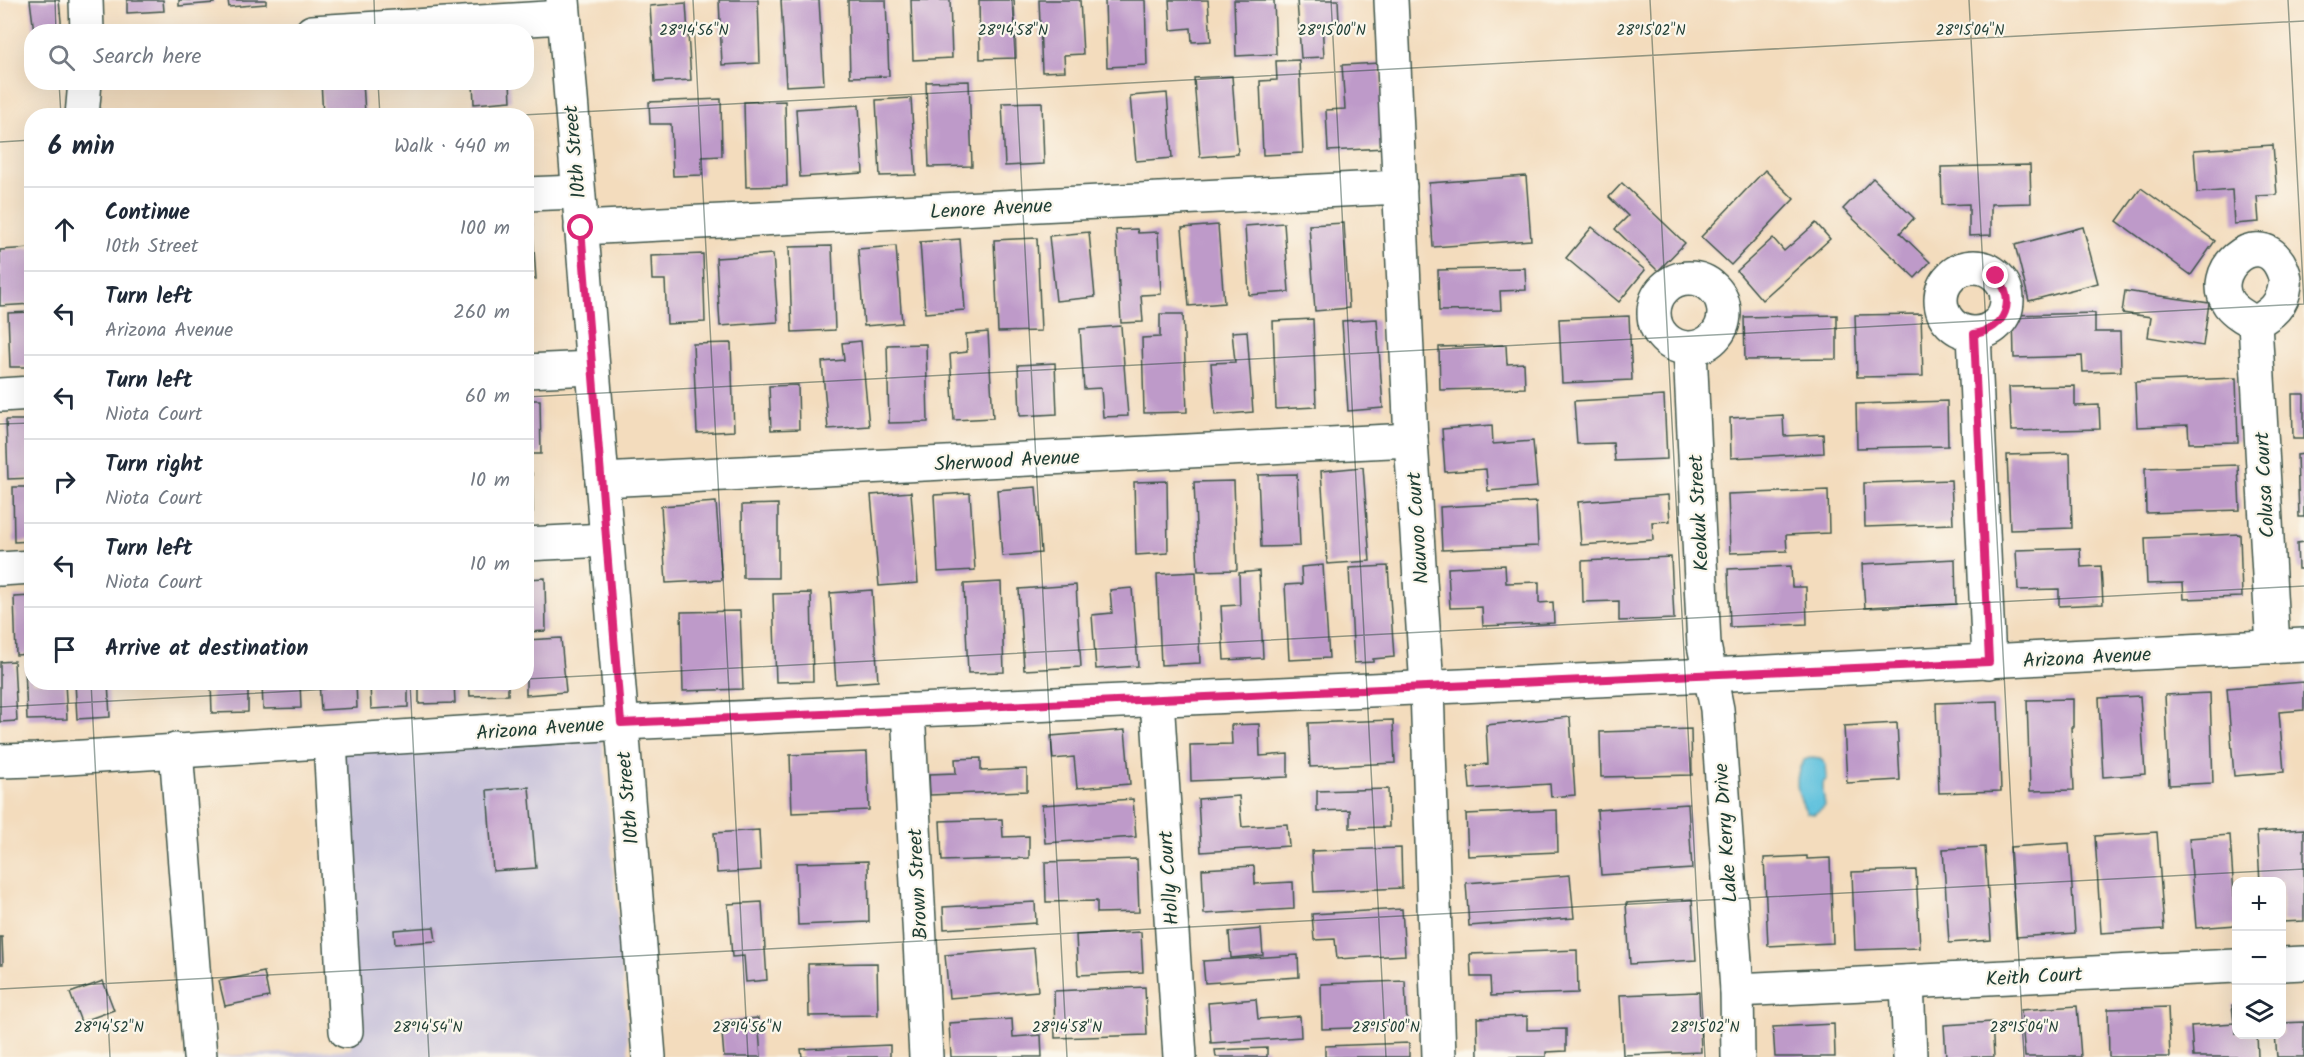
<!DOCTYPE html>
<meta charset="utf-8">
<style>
body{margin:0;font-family:Kalam,sans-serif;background:#f2f2f3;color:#1f2937}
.controls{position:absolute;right:18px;bottom:18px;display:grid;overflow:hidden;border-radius:12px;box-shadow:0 6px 24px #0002}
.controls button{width:54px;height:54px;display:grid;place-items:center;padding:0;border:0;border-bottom:2px solid #e0e1e3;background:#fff;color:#1f2937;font:30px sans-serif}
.stop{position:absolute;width:18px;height:18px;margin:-14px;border:4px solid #db2777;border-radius:50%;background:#fff}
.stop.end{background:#db2777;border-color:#fff;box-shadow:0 2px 6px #0008}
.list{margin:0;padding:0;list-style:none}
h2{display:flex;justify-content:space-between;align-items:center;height:78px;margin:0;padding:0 24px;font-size:26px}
h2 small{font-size:20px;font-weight:400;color:#747a83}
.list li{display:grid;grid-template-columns:39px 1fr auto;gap:18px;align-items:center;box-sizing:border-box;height:84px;padding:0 24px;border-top:2px solid #e0e1e3}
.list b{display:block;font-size:22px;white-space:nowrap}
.list p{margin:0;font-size:20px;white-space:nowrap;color:#747a83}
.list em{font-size:20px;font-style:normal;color:#747a83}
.icon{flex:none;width:33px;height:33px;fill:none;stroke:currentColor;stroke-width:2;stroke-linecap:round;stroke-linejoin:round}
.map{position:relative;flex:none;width:2304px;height:1057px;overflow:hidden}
.search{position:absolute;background:#fff;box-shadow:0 6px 24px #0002;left:24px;top:24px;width:510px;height:66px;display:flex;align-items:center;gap:15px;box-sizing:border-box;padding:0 21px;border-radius:24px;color:#747a83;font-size:22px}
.panel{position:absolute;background:#fff;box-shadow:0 6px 24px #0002;left:24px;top:108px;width:510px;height:582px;border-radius:24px}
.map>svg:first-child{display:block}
.industrial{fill:#c6c0d9}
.water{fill:#5fc1dd;stroke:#3f7f88;stroke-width:1.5}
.building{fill:#be9ac9}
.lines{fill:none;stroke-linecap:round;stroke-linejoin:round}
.street-casing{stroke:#3f5549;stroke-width:36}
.secondary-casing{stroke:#3f5549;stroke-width:36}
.street{stroke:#fff;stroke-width:33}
.secondary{stroke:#fff;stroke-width:33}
.route{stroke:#db2777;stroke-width:8}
.ticks{fill:none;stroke:#1f3d34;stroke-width:1.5;stroke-opacity:0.45}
.labels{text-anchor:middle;stroke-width:4.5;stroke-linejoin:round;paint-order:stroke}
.street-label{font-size:20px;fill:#1f3d34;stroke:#fbf7ec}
.ticks-label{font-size:15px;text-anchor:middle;fill:#1f3d34;stroke:#fbf7ec;stroke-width:4.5;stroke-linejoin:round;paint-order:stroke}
</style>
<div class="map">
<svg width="2304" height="1057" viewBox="0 0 2304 1057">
<rect width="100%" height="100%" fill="#fbf7ec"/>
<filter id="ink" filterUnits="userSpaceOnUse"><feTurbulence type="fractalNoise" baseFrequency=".0167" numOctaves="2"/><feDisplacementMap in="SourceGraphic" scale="12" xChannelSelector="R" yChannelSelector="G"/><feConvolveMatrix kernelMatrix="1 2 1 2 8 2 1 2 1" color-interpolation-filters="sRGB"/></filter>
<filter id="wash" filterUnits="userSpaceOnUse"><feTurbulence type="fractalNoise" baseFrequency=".008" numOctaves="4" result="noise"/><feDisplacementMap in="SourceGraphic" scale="24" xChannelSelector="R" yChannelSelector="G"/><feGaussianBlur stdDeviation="1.35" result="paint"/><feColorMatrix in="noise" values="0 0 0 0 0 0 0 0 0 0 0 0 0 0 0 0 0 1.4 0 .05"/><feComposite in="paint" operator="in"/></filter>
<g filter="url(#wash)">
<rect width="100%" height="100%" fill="#f3dcbd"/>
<!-- industrial -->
<path class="industrial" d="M602,739l27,318h-426l148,-8 -11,-304z"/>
<!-- water -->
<path class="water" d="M1812,757l8,1 6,7 1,13 -4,5v8l2,15 -11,8 -7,-1c-10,-18 -15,-35 -3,-53z"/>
<g id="blocks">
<!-- building -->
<g class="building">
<path d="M30,0h29l3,32h-28z"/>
<path d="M127,0h36l1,11 -37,2z"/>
<path d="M179,0h34l1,3 -35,3z"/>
<path d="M228,0h38v4l-37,3z"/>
<path d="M719,0h39l2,63 -38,2z"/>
<path d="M781,0h38l5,84 -38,2z"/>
<path d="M848,0h38l3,76 -39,1z"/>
<path d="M911,0h39l2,58 -39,2z"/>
<path d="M979,0h35l2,58 -36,1z"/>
<path d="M1039,0h41l3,54 -19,1 1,16 -23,1z"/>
<path d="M1105,0h40l2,65 -40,2z"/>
<path d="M1169,0h39l3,41 -19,1 -1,-14 -20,2z"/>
<path d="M1234,0h40l2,54 -40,2z"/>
<path d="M1297,0h41l1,22 -17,1 2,34 -23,1z"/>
<path d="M686,3l5,77 -36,2 -5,-76z"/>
<path d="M1299,60l4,93 -40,2 -3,-74 17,-1 -1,-19z"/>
<path d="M1380,63l5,85 -57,3 -2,-41 19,-1 -3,-44z"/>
<path d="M1232,76l6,78 -38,3 -6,-79z"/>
<path d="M969,81l3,85 -43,1 -3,-85z"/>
<path d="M321,82h42l2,31 -42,3z"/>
<path d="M473,82h37l1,19 -37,3z"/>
<path d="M1167,93l5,65 -36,3 -6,-65z"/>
<path d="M911,98l5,77 -36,1 -4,-76z"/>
<path d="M721,99l1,57 -20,1v18l-29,1 -2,-52h-21l-1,-22z"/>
<path d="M785,101l2,85 -41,1 -2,-85z"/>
<path d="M1042,102l2,62 -39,2 -3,-63z"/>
<path d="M859,105l4,68 -63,4 -4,-68z"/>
<path d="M2273,145l4,50 -20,1 2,26 -25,2 -2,-34 -35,3 -3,-43z"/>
<path d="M2030,165l1,38 -40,1v31l-22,1v-32l-27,1 -1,-38z"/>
<path d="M1765,170l29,29 -63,66 -30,-28z"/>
<path d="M1526,176l5,64 -98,7 -4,-64z"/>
<path d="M1873,178l41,40 -14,15 30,29 -15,16 -72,-69z"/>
<path d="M1622,183l63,60 -27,28 -43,-42 13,-13 -19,-19z"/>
<path d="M2141,188l74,53 -24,34 -74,-54z"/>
<path d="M526,219h6l4,60 -10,1z"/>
<path d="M1284,223l5,69 -40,3 -4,-69z"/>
<path d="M1344,223l5,85 -34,3 -6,-86z"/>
<path d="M1816,223l14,16 -68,61 -25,-29 36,-33 11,13z"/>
<path d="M1218,225l6,78 -35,3 -7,-78z"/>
<path d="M1592,227l53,43 -26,32 -53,-44z"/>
<path d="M2083,227l15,56 -69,18 -14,-56z"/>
<path d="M1137,229l1,4 20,-1 3,62 -20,1 2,27 -22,1 -5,-93z"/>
<path d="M1089,232l6,65 -39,4 -7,-65z"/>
<path d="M1037,238l4,93 -43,1 -4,-92z"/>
<path d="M960,239l5,71 -40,3 -5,-71z"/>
<path d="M832,246l3,84 -43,2 -3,-85z"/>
<path d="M896,246l6,77 -38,3 -6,-77z"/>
<path d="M32,248v56l-32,2v-56z"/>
<path d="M703,254l2,68 -38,2 -2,-44h-13l-1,-24z"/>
<path d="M773,254l5,68 -58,4 -4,-68z"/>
<path d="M1525,268l1,22 -26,1 1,19 -62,1 -1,-41z"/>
<path d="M2125,291l84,12 -6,43 -55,-9 3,-20 -29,-4z"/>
<path d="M32,312v55h-22l-2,-54z"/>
<path d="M2095,313v19h25l1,39 -38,1 -1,-16 -68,2 -1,-43z"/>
<path d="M1160,314h23l4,98 -43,1 -2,-75 18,-1z"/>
<path d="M1921,314l2,62 -66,1 -2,-62z"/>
<path d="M1837,315v44l-92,1 -1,-43z"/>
<path d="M1629,316l3,64 -70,3 -3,-64z"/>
<path d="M1313,319l3,88 -40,2 -3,-88z"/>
<path d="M1377,319l6,89 -35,3 -6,-90z"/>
<path d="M1121,326l7,90 -25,1 -2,-29 -17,1 -4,-60z"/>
<path d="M1247,331l6,81 -38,3 -4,-52 24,-1 -3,-30z"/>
<path d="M988,332l5,86 -39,2 -4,-66 17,-2 -1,-18z"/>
<path d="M861,341l8,85 -41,3 -6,-67 22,-2 -2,-17z"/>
<path d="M731,343l3,88 -37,2 -4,-89z"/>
<path d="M926,344l2,78 -39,1 -2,-78z"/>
<path d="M1506,345l1,19 17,-1 1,25 -85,2 -1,-43z"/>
<path d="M1055,363l2,51 -37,2 -2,-51z"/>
<path d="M2236,378l2,64 -49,1 -1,-18 -51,2 -2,-45z"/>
<path d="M798,385l1,44 -28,1 -2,-44z"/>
<path d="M2075,386v20l24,-1 1,24 -89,2 -2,-44z"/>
<path d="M2292,394h12v45h-11z"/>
<path d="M1664,396l3,63 -52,2 -2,-18 -36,1 -3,-43z"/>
<path d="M526,400h14l1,54h-15z"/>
<path d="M1947,401l1,45 -91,2 -1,-44z"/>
<path d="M1783,415l1,21 39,-2 1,19 -93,5 -1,-40z"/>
<path d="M6,420h26v58l-24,1z"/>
<path d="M1492,425l1,19 40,-3 4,46 -49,4 -2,-22 -41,3 -3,-43z"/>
<path d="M2070,453l2,75 -62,2 -3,-75z"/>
<path d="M2304,454v63h-5l-2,-62z"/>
<path d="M2238,465l2,45 -94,3 -1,-45z"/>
<path d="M1363,467l7,94 -43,3 -6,-93z"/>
<path d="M526,473h6l1,39h-7z"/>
<path d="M1297,474l3,72 -39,1 -3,-72z"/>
<path d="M1951,480l2,44 -88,3 -1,-44z"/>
<path d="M1167,481l1,72 -32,2 -2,-73z"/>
<path d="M1234,481l3,89 -39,1 -4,-89z"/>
<path d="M13,487h19v54l-18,1z"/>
<path d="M1036,487l5,66 -39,3 -5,-66z"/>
<path d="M1828,490l1,43 -43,2 1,16 -57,2 -2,-59z"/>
<path d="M911,492l7,91 -39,3 -8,-91z"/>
<path d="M970,493l5,77 -37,2 -4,-77z"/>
<path d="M1668,495l2,26 -18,1 1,18 -72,5 -3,-43z"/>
<path d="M716,502l6,78 -56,3 -5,-77z"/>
<path d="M1536,502l2,44 -96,4 -2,-43z"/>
<path d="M778,504v74h-35l-1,-73z"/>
<path d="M2240,534l2,63 -58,2 -1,-16 -36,1 -2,-46z"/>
<path d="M2304,542v27h-6l-1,-26z"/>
<path d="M2080,548l1,19 20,-1 2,38 -44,2v-17l-41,1 -2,-40z"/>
<path d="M1671,557l3,62 -55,2v-20l-36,1 -1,-41z"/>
<path d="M1955,559l1,45 -91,4 -3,-44z"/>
<path d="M1323,565l6,93 -40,2 -4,-75 17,-1 -1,-17z"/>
<path d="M1505,565l1,18 33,-1v21l14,-1 1,21 -71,3 -1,-19 -32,1 -2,-40z"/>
<path d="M1388,566l6,91 -21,2v3l-19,1 -5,-95z"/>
<path d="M1791,566l1,21h14l1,37 -77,3 -2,-58z"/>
<path d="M1259,571l4,87 -39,2 -3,-54 19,-1 -1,-32z"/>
<path d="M1196,572l4,91 -39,2 -4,-91z"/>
<path d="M545,578l1,53 -20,1v-53z"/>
<path d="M1001,582l3,90 -36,1 -4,-89z"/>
<path d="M1076,585l5,82 -57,3 -5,-81z"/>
<path d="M1132,588l6,78 -42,3 -4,-54 20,-2 -2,-23z"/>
<path d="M872,590l6,91 -42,3 -6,-91z"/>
<path d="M811,593l2,88 -37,1 -3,-88z"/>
<path d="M32,596v58l-16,1 -2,-58z"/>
<path d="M740,611l3,78 -60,2 -2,-79z"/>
<path d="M561,638l5,54 -40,3v-55z"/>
<path d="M14,661l3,60 -17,1v-60z"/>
<path d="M25,665h7v17h33l2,37 -40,1z"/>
<path d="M75,682h33l2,35 -33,2z"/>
<path d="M262,682h38l1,26 -38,1z"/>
<path d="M319,682h37l1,26 -36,2z"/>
<path d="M370,682h38v25l-37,2z"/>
<path d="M419,682h35l1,21 -36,1z"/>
<path d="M469,682h39v13l-38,1z"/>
<path d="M2304,682v28l-25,2 5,60 -50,4 -7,-88z"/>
<path d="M248,683v29l-36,1 -1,-29z"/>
<path d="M2210,693l3,90 -44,2 -4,-90z"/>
<path d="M2140,696l5,78 -42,3 -4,-79z"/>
<path d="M2073,699v28h-2l3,63 -44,1 -3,-91z"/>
<path d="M1998,701l3,90 -62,2 -3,-90z"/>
<path d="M1570,717l5,78 -24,2 -1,-13 -80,5 -2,-23 20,-2 -2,-39z"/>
<path d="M1393,720l2,43 -85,4 -2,-44z"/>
<path d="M1897,723l3,57 -53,3 -3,-57z"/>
<path d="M1259,724l1,32 28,-2v23l-97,4 -1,-36 42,-1 -1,-19z"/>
<path d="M1691,729l1,46 -91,2 -1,-45z"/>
<path d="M1125,730l5,54 -53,4 -3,-31 -21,2 -2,-23z"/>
<path d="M867,752l2,58 -77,3 -2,-58z"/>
<path d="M981,758v13l46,-2v22l-97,4 -1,-21 27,-1 -1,-14z"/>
<path d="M529,787l7,81 -43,3 -6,-81z"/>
<path d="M1388,789l1,38 -39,1v-18l-33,1v-20z"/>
<path d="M1239,796l3,31 45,-3 2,22 -88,6 -3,-53z"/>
<path d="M1133,799l3,38 -91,6 -3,-38z"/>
<path d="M1688,804l4,65 -91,6 -4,-65z"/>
<path d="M1557,810l1,42 -90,4 -2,-42z"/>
<path d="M1002,819l1,18 26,-1v22l-87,3 -2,-40z"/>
<path d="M2304,829v92l-22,1v-40h-22l-3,-50z"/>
<path d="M759,830l2,40 -44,3 -3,-40z"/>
<path d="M2157,832l7,97 -63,4 -6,-97z"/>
<path d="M2230,835l6,90 -40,3 -7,-90z"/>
<path d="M2069,843l6,90 -59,4 -6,-90z"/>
<path d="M1985,847l6,93 -42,3 -6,-94z"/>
<path d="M1401,848l1,40 -88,4 -2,-41z"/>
<path d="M1807,856v3l23,-1 3,85 -65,3 -4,-88z"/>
<path d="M1137,859l2,53 -42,1v-12l-51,1 -1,-40z"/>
<path d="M868,861l1,61 -71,3 -2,-62z"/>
<path d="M1254,866l1,18 38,-2 1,27 -90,5 -2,-45z"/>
<path d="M1916,870l4,78 -65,2 -3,-78z"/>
<path d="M1570,875l4,43 -105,8 -3,-43z"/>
<path d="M1692,899l4,61 -66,4 -4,-61z"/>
<path d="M762,902l5,78 -21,2 -2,-26 -12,1 -4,-53z"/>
<path d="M1035,902l1,21 -92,6 -1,-22z"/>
<path d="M1402,909l3,46 -68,4 -2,-20 -21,1 -2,-26z"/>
<path d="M434,927l2,14 -41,3 -1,-14z"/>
<path d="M1261,929l2,26 -32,3 -2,-26z"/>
<path d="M1141,932l2,40 -65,3 -2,-40z"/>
<path d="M0,937h2l1,27h-3z"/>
<path d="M1034,948l4,43 -89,7 -4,-43z"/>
<path d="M1577,950l1,43 -87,3 -1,-19h-19l-1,-23z"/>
<path d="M1298,955l1,22 -94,6 -2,-22z"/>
<path d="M877,963l1,52 -69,1 -1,-52z"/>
<path d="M264,972l5,25 -44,9 -6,-25z"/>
<path d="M103,981l11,29 -33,12 -11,-29z"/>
<path d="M1405,981l2,45 -85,3 -1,-45z"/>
<path d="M1145,987l2,48 -92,3 -1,-47z"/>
<path d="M1699,992l2,60 -78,3 -3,-60z"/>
<path d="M1256,999l2,20 42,-3 1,21 -90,6 -3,-40z"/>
<path d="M2236,1004v30h21l1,23h-65l-2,-31 43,-3 -2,-18z"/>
<path d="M2077,1006l4,51h-56l-4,-47z"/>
<path d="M2168,1007l2,50h-61l-1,-48z"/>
<path d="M1527,1016v14l39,-1v22l-20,1v5h-68l-1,-39z"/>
<path d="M758,1018l3,39h-37l-3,-36z"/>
<path d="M1012,1019l1,18 28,-2 1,22h-91l-2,-34z"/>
<path d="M1992,1022l2,35h-48l-2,-32z"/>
<path d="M2304,1022v35h-27l-2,-23h7v-11z"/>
<path d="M1834,1024l1,33h-60l-2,-30z"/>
<path d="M1409,1043v14h-84v-11z"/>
<path d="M890,1045v12h-88l-1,-8z"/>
<path d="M1267,1048v9h-51l-1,-7z"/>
</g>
</g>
</g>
<g filter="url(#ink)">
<use href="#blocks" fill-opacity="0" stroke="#3f5549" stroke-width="1.5"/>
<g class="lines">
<!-- street casing -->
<g class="street-casing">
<g id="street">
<path d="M86,0l1,32"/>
<path d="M1391,0l20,440 16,248 12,369"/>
<path d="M312,32l251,-15"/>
<path d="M82,116l3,-34"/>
<path d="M526,194l51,-2"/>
<path d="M581,228l819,-41"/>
<circle cx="1974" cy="300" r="33"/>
<circle cx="1689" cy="313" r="35"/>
<path d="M2255,323c-9,-5 -20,-11 -26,-19 -23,-31 26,-77 50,-41 4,7 7,15 6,22 -2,20 -14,29 -30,38l18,324"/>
<path d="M1974,334l15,328"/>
<path d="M1690,349l14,296 13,64 20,281 1,67"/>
<path d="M526,371l66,-3"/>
<path d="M0,395l32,-2"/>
<path d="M602,480l809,-40"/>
<path d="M526,544l80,-4"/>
<path d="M0,569l32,-2"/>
<path d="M1157,699l23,358"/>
<path d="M908,710l18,347"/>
<path d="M330,742l16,289"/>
<path d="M176,750l24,307"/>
<path d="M0,761l36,-1 585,-37 1089,-48 594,-30"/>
<path d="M2282,964l22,-1"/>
<path d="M1907,982l3,75"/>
<path d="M1737,990l499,-24"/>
</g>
</g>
<!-- secondary casing -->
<g class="secondary-casing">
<path id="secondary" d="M563,0l86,1057"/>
</g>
<!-- street -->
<use href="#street" class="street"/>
<!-- secondary -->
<use href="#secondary" class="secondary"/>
</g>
</g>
<g class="lines" filter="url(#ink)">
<!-- route -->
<path class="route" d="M581,228l40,495 1368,-61 -15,-328c32,-5 43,-34 22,-58"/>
</g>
<!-- ticks -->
<path class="ticks" d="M55,0l1,32M374,0l1,32M693,0l55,1057M1012,0l55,1057M1331,0l55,1057M1650,0l55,1057M1969,0l55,1057M2288,0l16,304M59,82l2,34M378,82l2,34M502,116l1802,-95M0,142l32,-2M526,397l1778,-93M0,424l32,-1M526,679l1778,-93M91,682l19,375M410,682l19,375M0,707l464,-25M0,989l2304,-120"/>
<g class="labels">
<!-- street labels -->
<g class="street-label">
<text transform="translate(574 152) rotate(-95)" y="7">10th Street</text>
<text transform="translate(991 208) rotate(-3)" y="7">Lenore Avenue</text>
<text transform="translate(1007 460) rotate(-3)" y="7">Sherwood Avenue</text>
<text transform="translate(2264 485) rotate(-93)" y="7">Colusa Court</text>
<text transform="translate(1698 513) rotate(-93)" y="7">Keokuk Street</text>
<text transform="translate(1417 528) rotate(-94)" y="7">Nauvoo Court</text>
<text transform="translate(2087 657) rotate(-3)" y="7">Arizona Avenue</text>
<text transform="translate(540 728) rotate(-4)" y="7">Arizona Avenue</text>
<text transform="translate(627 798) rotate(-95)" y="7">10th Street</text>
<text transform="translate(1725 833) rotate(-94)" y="7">Lake Kerry Drive</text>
<text transform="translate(1168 878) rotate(-94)" y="7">Holly Court</text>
<text transform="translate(917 884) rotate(-93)" y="7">Brown Street</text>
<text transform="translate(2034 976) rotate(-3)" y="7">Keith Court</text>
</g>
</g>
<g class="ticks-label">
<text x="694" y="35">28°14'56"N</text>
<text x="1013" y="35">28°14'58"N</text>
<text x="1332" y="35">28°15'00"N</text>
<text x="1651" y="35">28°15'02"N</text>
<text x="1970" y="35">28°15'04"N</text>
<text x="109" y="1032">28°14'52"N</text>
<text x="428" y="1032">28°14'54"N</text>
<text x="747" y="1032">28°14'56"N</text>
<text x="1067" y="1032">28°14'58"N</text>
<text x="1386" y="1032">28°15'00"N</text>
<text x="1705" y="1032">28°15'02"N</text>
<text x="2024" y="1032">28°15'04"N</text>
</g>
</svg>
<div class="controls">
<button>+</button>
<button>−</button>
<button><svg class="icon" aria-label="layers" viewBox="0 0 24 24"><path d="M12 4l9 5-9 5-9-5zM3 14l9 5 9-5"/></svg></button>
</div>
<div class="stop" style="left:581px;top:228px"></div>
<div class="stop end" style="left:1996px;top:276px"></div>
<div class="search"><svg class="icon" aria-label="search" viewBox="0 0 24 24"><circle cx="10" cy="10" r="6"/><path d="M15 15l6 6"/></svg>Search here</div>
<section class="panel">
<h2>6 min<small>Walk · 440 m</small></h2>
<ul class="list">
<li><svg class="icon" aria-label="ahead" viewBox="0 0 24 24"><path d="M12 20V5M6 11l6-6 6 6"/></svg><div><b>Continue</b><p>10th Street</p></div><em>100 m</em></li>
<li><svg class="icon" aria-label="left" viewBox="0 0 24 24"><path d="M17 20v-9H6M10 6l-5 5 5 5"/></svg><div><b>Turn left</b><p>Arizona Avenue</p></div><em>260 m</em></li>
<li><svg class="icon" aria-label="left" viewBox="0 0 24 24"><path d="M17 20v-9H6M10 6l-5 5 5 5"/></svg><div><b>Turn left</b><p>Niota Court</p></div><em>60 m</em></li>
<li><svg class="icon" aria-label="right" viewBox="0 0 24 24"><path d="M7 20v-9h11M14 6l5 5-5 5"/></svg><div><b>Turn right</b><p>Niota Court</p></div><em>10 m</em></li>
<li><svg class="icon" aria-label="left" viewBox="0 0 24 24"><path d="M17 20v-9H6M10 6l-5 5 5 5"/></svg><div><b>Turn left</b><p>Niota Court</p></div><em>10 m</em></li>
<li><svg class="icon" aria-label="arrive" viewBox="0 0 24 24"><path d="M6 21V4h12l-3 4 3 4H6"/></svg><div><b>Arrive at destination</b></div></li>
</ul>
</section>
</div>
